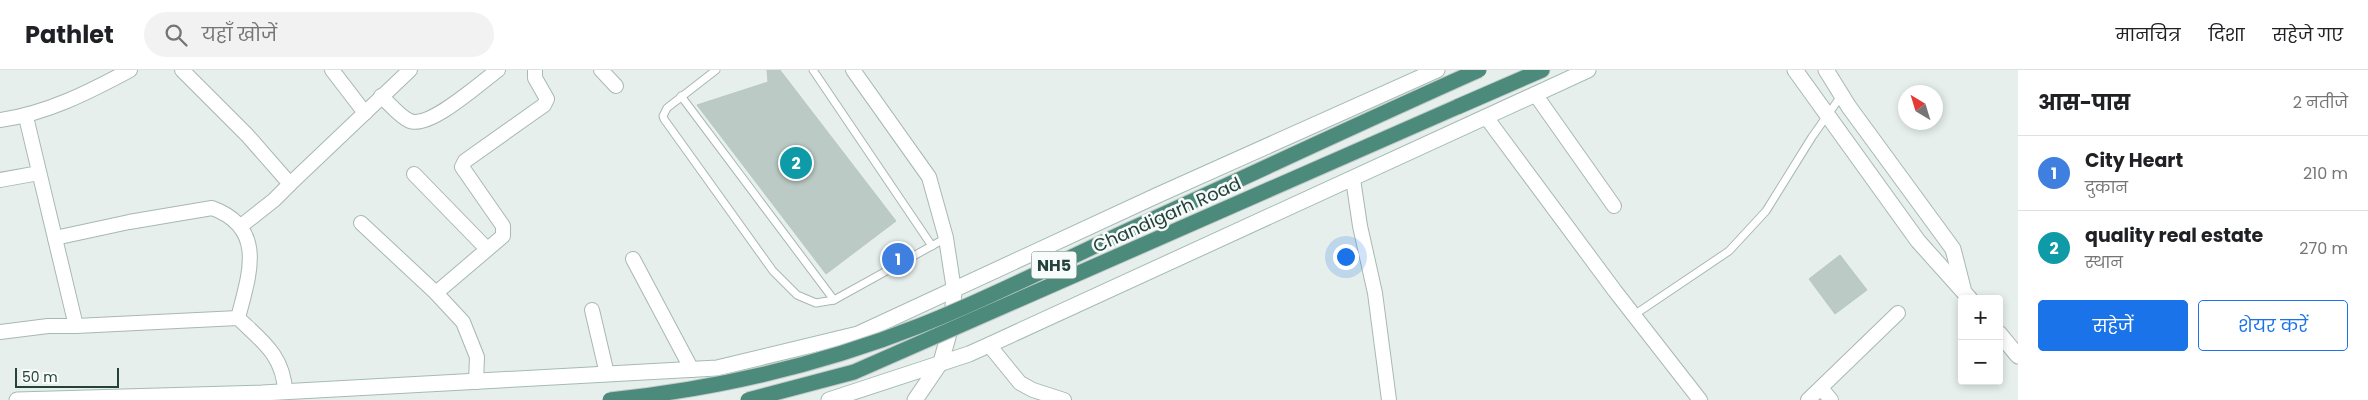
<!DOCTYPE html>
<html lang="hi">
<meta charset="utf-8">
<style>
body{margin:0;font-family:Poppins,"Noto Sans Devanagari",sans-serif;background:#f2f2f2;color:#202124}
.controls{position:absolute;right:15px;bottom:15px;display:grid;overflow:hidden;border-radius:5px;box-shadow:0 2px 8px #0003}
.controls button{width:45px;height:45px;display:grid;place-items:center;padding:0;border:0;border-bottom:1px solid #e0e0e0;background:#fff;color:#202124;font:25px sans-serif}
.compass{position:absolute;left:1898px;top:15px;width:45px;height:45px;border-radius:50%;background:#fff;box-shadow:0 2px 8px #0003;rotate:322deg}
.scale{position:absolute;left:15px;bottom:12px;width:104px;box-sizing:border-box;padding-left:5px;border:2px solid #24423a;border-top:0;font-size:14px;line-height:18px;white-space:nowrap;color:#24423a;-webkit-text-stroke:4px #f7fbf9;paint-order:stroke}
.you{position:absolute;left:1345px;top:186px;width:18px;height:18px;margin:-12px;border:4px solid #fff;border-radius:50%;background:#1a73e8;box-shadow:0 0 0 8px #1a73e833}
.badge{display:grid;place-items:center;width:32px;height:32px;border-radius:50%;background:#1a73e8;color:#fff;font-size:16px;font-weight:700}
.pin{position:absolute;translate:-50% -50%;border:2px solid #fff;box-shadow:0 1px 5px #0006}
.list{margin:0;padding:0;list-style:none}
h2{display:flex;justify-content:space-between;align-items:center;height:65px;margin:0;padding:0 20px;font-size:21px}
h2 small{font-size:16px;font-weight:400;color:#757577}
.list li{display:grid;grid-template-columns:32px 1fr auto;gap:15px;align-items:center;box-sizing:border-box;height:75px;padding:0 20px;border-top:1px solid #e0e0e0}
.list b{display:block;font-size:19px;white-space:nowrap}
.list p{margin:0;font-size:16px;white-space:nowrap;color:#757577}
.list em{font-size:16px;font-style:normal;color:#757577}
.actions{display:flex;gap:10px;padding:15px 20px}
.actions a{flex:1;padding:11px 0;border:1px solid #1a73e8;border-radius:5px;text-align:center;font-size:18px;color:#1a73e8}
.actions .main{background:#1a73e8;color:#fff}
.icon{flex:none;width:28px;height:28px;fill:none;stroke:currentColor;stroke-width:2;stroke-linecap:round;stroke-linejoin:round}
.map{position:relative;flex:none;width:2018px;height:330px;overflow:hidden}
header{display:flex;align-items:center;gap:30px;box-sizing:border-box;height:70px;padding:0 25px;background:#fff;border-bottom:1px solid #e0e0e0}
header strong{font-size:24px}
nav{display:flex;gap:28px;margin-inline-start:auto;font-size:18px}
.search{width:350px;height:45px;background:#f2f2f2;display:flex;align-items:center;gap:12px;box-sizing:border-box;padding:0 18px;border-radius:28px;color:#757577;font-size:19px}
main{display:flex}
aside{flex:1;background:#fff}
.map>svg:first-child{display:block}
.building{fill:#bbcac4;stroke:#b8c9c2}
.lines{fill:none;stroke-linecap:round;stroke-linejoin:round}
.service-casing{stroke:#a8b8b2;stroke-width:9}
.minor-casing{stroke:#a8b8b2;stroke-width:16}
.tertiary-casing{stroke:#a8b8b2;stroke-width:17}
.secondary-casing{stroke:#a4bbb3;stroke-width:17}
.trunk-casing{stroke:#c2cac8;stroke-width:17}
.service{stroke:#fff;stroke-width:7}
.minor{stroke:#fff;stroke-width:14}
.tertiary{stroke:#fff;stroke-width:15}
.secondary{stroke:#fff;stroke-width:15}
.trunk{stroke:#4c8a7c;stroke-width:15}
.trunk-bridge-casing{stroke:#c2cac8;stroke-width:17;stroke-linecap:butt}
.trunk-bridge{stroke:#4c8a7c;stroke-width:15}
.labels{text-anchor:middle;stroke-width:5;stroke-linejoin:round;paint-order:stroke}
.shield{fill:#f7fbf9;stroke:#637a73;stroke-width:1}
.shield-label{font-size:16px;font-weight:bold;fill:#24423a}
.street-label{font-size:18px;fill:#24423a;stroke:#f7fbf9}
</style>
<header>
<strong>Pathlet</strong>
<div class="search"><svg class="icon" aria-label="search" viewBox="0 0 24 24"><circle cx="10" cy="10" r="6"/><path d="M15 15l6 6"/></svg>यहाँ खोजें</div>
<nav><a>मानचित्र</a><a>दिशा</a><a>सहेजे गए</a></nav>
</header>
<main>
<div class="map">
<svg width="2018" height="330" viewBox="0 0 2018 330">
<rect width="100%" height="100%" fill="#e6efeb"/>
<!-- building -->
<g class="building">
<path d="M767,0h13l116,151 -70,53 -129,-169 71,-23z"/>
<path d="M1840,185l27,35 -32,24 -26,-35z"/>
</g>
<g class="lines">
<!-- service casing -->
<g class="service-casing">
<g id="service">
<path d="M716,0l-49,38 -4,8 1,3 109,152 24,24 19,8 18,-3"/>
<path d="M813,0l119,176"/>
<path d="M681,26l153,204 112,-62"/>
<path d="M1634,245l95,-64 37,-40 46,-74 29,-41"/>
</g>
</g>
<!-- minor casing -->
<g class="minor-casing">
<g id="minor">
<path d="M182,0l65,65 43,49 -16,16 -33,26"/>
<path d="M332,0l33,43"/>
<path d="M601,0l15,16"/>
<path d="M853,0l76,107 17,61 8,52"/>
<path d="M1535,24l79,112"/>
<path d="M381,26c9,8 19,21 29,25 20,8 71,-39 88,-51"/>
<path d="M1486,47l129,174 85,109"/>
<path d="M0,50c46,-6 89,-28 130,-50"/>
<path d="M414,104l73,75"/>
<path d="M1353,109l7,47 15,67 14,107"/>
<path d="M0,110l39,-7"/>
<path d="M290,114l120,-114"/>
<path d="M361,153l75,70 27,29 14,35 -1,25"/>
<path d="M55,168l74,-16 83,-14c55,20 37,67 26,110"/>
<path d="M633,189l59,111"/>
<path d="M436,223l67,-57v-10l-41,-59 3,-6 79,-56 3,-6 -12,-21v-8"/>
<path d="M592,240l15,64"/>
<path d="M76,256l162,-8c24,23 46,38 47,74"/>
<path d="M0,262l48,-6h28l-50,-209"/>
<path d="M989,275l31,38 13,7 31,10"/>
<path d="M1821,318l10,12"/>
<path d="M1808,330l90,-87"/>
</g>
</g>
<!-- tertiary casing -->
<g class="tertiary-casing">
<g id="tertiary">
<path d="M1795,0l123,171 52,58"/>
<path d="M1826,0l23,37 104,142 10,39"/>
<path d="M1999,263l19,23"/>
<path d="M915,330l26,-38 11,-39 2,-33"/>
</g>
</g>
<!-- secondary casing -->
<g class="secondary-casing">
<g id="secondary">
<path d="M17,330l245,-7 455,-25 141,-34 300,-139 279,-125"/>
<path d="M829,330l140,-46 20,-9 599,-275"/>
</g>
</g>
<!-- trunk casing -->
<g class="trunk-casing">
<path id="trunk" d="M1457,37l85,-37"/>
</g>
<!-- service -->
<use href="#service" class="service"/>
<!-- minor -->
<use href="#minor" class="minor"/>
<!-- tertiary -->
<use href="#tertiary" class="tertiary"/>
<!-- secondary -->
<use href="#secondary" class="secondary"/>
<!-- trunk -->
<use href="#trunk" class="trunk"/>
<!-- trunk-bridge casing -->
<g class="trunk-bridge-casing">
<g id="trunk-bridge">
<path d="M610,330c105,-11 210,-35 309,-74 72,-28 140,-64 210,-96 117,-53 233,-108 350,-160"/>
<path d="M748,330l106,-28 603,-265"/>
</g>
</g>
<!-- trunk-bridge -->
<use href="#trunk-bridge" class="trunk-bridge"/>
</g>
<g class="labels">
<!-- shield labels -->
<rect class="shield" x="1031.5" y="181.5" width="45" height="27" rx="4"/>
<g class="shield-label">
<text x="1054" y="201">NH5</text>
</g>
<!-- street labels -->
<g class="street-label">
<text transform="translate(1167 145) rotate(-24)" y="6">Chandigarh Road</text>
</g>
</g>
</svg>
<div class="controls">
<button>+</button>
<button>−</button>
</div>
<svg class="compass" viewBox="-18 -18 36 36"><path d="M0-13l5 13h-10z" fill="#e53935"/><path d="M0 13l5-13h-10z" fill="#757577"/></svg>
<div class="scale">50 m</div>
<div class="you"></div>
<div class="pin badge" style="left:898px;top:189px;background:#3f7fe0">1</div>
<div class="pin badge" style="left:796px;top:93px;background:#0f9aa8">2</div>
</div>
<aside>
<h2>आस-पास<small>2 नतीजे</small></h2>
<ul class="list">
<li><span class="badge" style="background:#3f7fe0">1</span><div><b>City Heart</b><p>दुकान</p></div><em>210 m</em></li>
<li><span class="badge" style="background:#0f9aa8">2</span><div><b>quality real estate</b><p>स्थान</p></div><em>270 m</em></li>
</ul>
<div class="actions"><a class="main">सहेजें</a><a>शेयर करें</a></div>
</aside>
</main>
